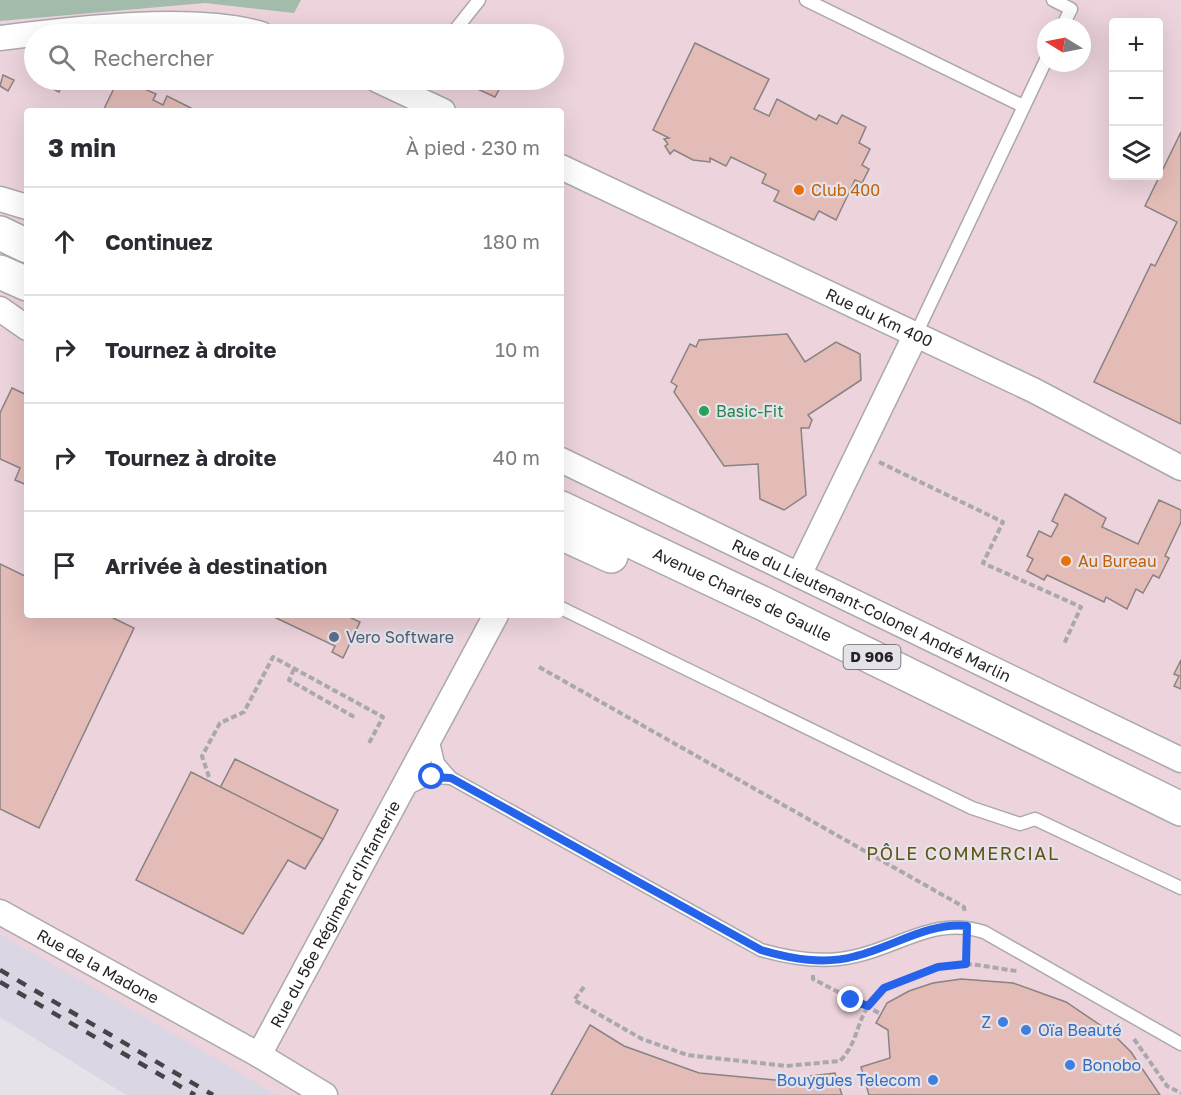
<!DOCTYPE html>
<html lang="fr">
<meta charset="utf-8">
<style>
body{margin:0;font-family:"Golos Text",sans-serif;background:#f7f7f7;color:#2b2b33}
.controls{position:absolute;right:18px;top:18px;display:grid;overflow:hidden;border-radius:6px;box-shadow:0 6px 24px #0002}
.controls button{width:54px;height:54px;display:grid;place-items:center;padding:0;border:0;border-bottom:2px solid #e1e1e2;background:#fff;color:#2b2b33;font:30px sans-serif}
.compass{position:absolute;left:1037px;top:18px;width:54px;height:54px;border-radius:50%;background:#fff;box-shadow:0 6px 24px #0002;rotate:280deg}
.stop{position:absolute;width:18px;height:18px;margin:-14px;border:4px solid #2563eb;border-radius:50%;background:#fff}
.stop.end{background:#2563eb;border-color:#fff;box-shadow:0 2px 6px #0008}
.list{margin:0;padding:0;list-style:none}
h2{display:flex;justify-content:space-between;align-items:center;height:78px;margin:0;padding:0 24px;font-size:26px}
h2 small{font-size:20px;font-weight:400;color:#7c7c81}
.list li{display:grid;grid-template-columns:39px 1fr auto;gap:18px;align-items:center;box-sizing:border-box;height:108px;padding:0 24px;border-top:2px solid #e1e1e2}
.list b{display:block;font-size:22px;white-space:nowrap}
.list em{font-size:20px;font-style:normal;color:#7c7c81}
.icon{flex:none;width:33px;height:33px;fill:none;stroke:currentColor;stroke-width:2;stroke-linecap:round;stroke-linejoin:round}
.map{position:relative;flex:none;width:1181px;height:1095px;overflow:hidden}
.search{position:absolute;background:#fff;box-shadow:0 6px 24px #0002;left:24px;top:24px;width:540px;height:66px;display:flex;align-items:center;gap:15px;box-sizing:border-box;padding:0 21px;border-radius:33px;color:#7c7c81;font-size:22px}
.panel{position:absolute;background:#fff;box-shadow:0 6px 24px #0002;left:24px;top:108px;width:540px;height:510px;border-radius:6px}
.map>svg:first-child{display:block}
.commercial{fill:#ecd3dc;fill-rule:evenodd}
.built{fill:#dad6e3}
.green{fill:#a3bcab}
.building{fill:#e3bbb7;stroke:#898382;stroke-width:1.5}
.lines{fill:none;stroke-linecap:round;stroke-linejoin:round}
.service-casing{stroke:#aba9ae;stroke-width:15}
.minor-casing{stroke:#aba9ae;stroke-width:27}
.primary-casing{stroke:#aba9ae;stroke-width:36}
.path{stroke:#a9a8ad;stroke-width:4;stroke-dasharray:6 3;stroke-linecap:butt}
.service{stroke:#fff;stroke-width:12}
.minor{stroke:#fff;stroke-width:24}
.primary{stroke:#fff;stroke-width:33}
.rail{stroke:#454447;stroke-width:4.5;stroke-dasharray:10 10;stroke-linecap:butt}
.route{stroke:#2563eb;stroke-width:8}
.food-dot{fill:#e8710a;stroke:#e5e3e9;stroke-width:2}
.leisure-dot{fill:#2e9e5b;stroke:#e5e3e9;stroke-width:2}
.service-dot{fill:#5c6f8a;stroke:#e5e3e9;stroke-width:2}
.shop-dot{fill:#3f7fe0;stroke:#e5e3e9;stroke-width:2}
.labels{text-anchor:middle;stroke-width:4.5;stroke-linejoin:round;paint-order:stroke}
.shield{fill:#e5e3e9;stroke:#5e5d60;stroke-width:1.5}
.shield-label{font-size:15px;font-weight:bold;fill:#242326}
.food-label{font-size:16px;fill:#c56008;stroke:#e5e3e9;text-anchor:start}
.street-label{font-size:16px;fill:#242326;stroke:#e5e3e9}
.leisure-label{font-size:16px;fill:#27864d;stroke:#e5e3e9;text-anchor:start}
.service-label{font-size:16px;fill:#4e5e75;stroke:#e5e3e9;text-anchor:start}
.shop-label{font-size:16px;fill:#366cbe;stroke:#e5e3e9;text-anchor:end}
.neighbourhood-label{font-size:18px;letter-spacing:1.5px;fill:#625317;stroke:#e5e3e9}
</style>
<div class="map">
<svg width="1181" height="1095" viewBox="0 0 1181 1095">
<rect width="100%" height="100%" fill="#e5e3e9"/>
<!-- commercial -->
<path class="commercial" d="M0,0h1181v1095h-904l-277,-161zM1114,22h44v154h-44zM1046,27h36v36h-36zM34,34h520v46h-520zM27,111h534v504h-534z"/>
<!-- built -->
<path class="built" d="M0,934l174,100 103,61h-151l-126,-78z"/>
<!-- green -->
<path class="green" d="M0,0h301l-7,13 -89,-10 -205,18z"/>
<!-- building -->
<g class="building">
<path d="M695,43l74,36 -15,30 15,7 8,-17 39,21 3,-5 18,9 5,-9 24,12 -7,16 11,6 -8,16 7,4 -7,14 -7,-3 -19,40 -17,-9 -5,9 -40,-19 5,-10 -17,-8 4,-9 -35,-17 -5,9 -16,-8v4l-17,-2 -19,-10 -4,4 -5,-8 3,-2 -4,-5 5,-1 -16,-8z"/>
<path d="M3,75l11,5 -6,11 -8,-5z"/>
<path d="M58,80h7l-6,12 -6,-3z"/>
<path d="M118,80h7l31,14 -3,6 10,5 4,-9 30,15h-94z"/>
<path d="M477,80h10l14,6 -6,11 -22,-10z"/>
<path d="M1181,132v292l-87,-42 57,-118 4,2 22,-44 -32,-16z"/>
<path d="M787,334l18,28 31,-20 24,12 1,26 -53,35 4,5 -3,8h-8l5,67 -22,15 -24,-11 -2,-35 -34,2 -50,-74 3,-6 -6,-4 19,-38 6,3 3,-7z"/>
<path d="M12,388l15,7v90l-12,-5 5,-12 -20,-9v-46z"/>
<path d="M1065,494l41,24 -4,9 36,17 21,-44 22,10v12l-16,34 4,2 -10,20 -6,-3 -10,18 -7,-4 -9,20 -21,-12 -2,5 -57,-27 -3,5 -17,-9 6,-12 -6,-3 12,-25 12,6 7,-13 -6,-3z"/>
<path d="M0,564l27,13v38h80l27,13 -95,200 -39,-19z"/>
<path d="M270,615h80l-1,2 11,5 -17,36 -11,-6 3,-6z"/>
<path d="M1181,660v29l-7,-3 5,-10 -5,-2z"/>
<path d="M235,759l103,51 -15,29 -103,-51z"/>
<path d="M191,772l132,67 -18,30 -17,-9 -45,74 -107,-54z"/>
<path d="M961,979l52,4 53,19 46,31 19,19 29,43h-291l-8,-28 29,-9 -2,-28 -12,-7 11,-20 22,-12 24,-8z"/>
<path d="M590,1025l34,21 75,27 76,7 60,-7 7,22h-291z"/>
</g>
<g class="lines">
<!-- service casing -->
<g class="service-casing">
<g id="service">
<path d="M806,0l217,106"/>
<path d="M1053,0l18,9 -9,18"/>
<path d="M452,34l27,-34"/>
<path d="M415,97l8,-17"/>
<path d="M916,334l130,-274"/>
<path d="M561,608l411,200 48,16 15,-5 146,69"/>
<path d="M432,738l6,25 13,15 310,172c31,9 63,14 95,6 45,-10 79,-40 128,-24l197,112"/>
<path d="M408,788l24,-11 19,1"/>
</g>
</g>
<!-- minor casing -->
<g class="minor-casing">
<g id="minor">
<path d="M0,38c73,-9 191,-24 261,-4"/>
<path d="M377,80l66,31"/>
<path id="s1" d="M561,167l472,223 148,78"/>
<path d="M0,199l27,8"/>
<path d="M0,309l27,19"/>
<path id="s2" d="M561,460l620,300"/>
<path d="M799,575l117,-241"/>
<path id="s3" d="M0,912l259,143 66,40"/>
<path id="s4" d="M259,1055l237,-440"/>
</g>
</g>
<!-- primary casing -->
<g class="primary-casing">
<g id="primary">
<path d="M0,233l27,13"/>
<path d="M0,272l27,12"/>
<path id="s5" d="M561,508l201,95 419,206"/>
<path d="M561,533l50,23"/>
</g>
</g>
<!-- path -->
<g class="path">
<path d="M879,462l124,60 -20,41 98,44 -17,37"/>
<path d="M539,667l425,240 1,6"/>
<path d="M294,669l-5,11 67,38"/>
<path d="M209,777l-7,-21 18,-33 24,-11 29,-55 110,60 -15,28"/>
<path d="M966,964v-20"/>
<path d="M813,975v4l68,35"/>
<path d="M584,987l-10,13 68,39 45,16 99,11 54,-5c18,-18 16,-39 30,-57 19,-25 65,-40 96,-40 17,1 34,5 51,7"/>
<path d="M1134,1039l33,47 14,7"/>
</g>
<!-- service -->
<use href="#service" class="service"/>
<!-- minor -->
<use href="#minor" class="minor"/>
<!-- primary -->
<use href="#primary" class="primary"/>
<!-- rail -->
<g class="rail">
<path d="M0,970l213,125"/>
<path d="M0,982l195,113"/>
</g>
</g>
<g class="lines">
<!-- route -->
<path class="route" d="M432,777l19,1 310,172c31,9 63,15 95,6 37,-9 72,-34 111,-30l-1,38 -28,3 -54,21 -16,18 -17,-6"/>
</g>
<!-- markers -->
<g class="food-dot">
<circle cx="799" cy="190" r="6"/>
<circle cx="1066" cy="561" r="6"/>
</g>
<circle class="leisure-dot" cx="704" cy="411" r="6"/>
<circle class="service-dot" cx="334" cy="637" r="6"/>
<g class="shop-dot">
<circle cx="1003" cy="1022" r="6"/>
<circle cx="1026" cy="1030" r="6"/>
<circle cx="1070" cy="1065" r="6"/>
<circle cx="933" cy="1080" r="6"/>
</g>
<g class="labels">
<!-- shield labels -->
<rect class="shield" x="843.5" y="645" width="57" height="24" rx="4.5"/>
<g class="shield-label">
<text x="872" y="662">D 906</text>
</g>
<!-- food labels -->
<g class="food-label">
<text x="811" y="196">Club 400</text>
<text x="1078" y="567">Au Bureau</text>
</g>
<!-- street labels -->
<g class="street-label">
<text dy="6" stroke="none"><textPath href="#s1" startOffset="352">Rue du Km 400</textPath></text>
<text dy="6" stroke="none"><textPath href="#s5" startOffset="201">Avenue Charles de Gaulle</textPath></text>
<text dy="6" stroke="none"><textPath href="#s2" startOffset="345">Rue du Lieutenant-Colonel André Marlin</textPath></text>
<text dy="6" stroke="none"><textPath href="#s4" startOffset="160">Rue du 56e Régiment d'Infanterie</textPath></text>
<text dy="6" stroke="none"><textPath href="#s3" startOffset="112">Rue de la Madone</textPath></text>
</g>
<!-- leisure labels -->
<g class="leisure-label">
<text x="716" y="417">Basic-Fit</text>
</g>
<!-- service labels -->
<g class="service-label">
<text x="346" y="643">Vero Software</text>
</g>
<!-- shop labels -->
<g class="shop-label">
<text x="991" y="1028">Z</text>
<text x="1038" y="1036" text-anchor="start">Oïa Beauté</text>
<text x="1082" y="1071" text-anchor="start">Bonobo</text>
<text x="921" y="1086">Bouygues Telecom</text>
</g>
<!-- neighbourhood labels -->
<g class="neighbourhood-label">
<text x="963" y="860">PÔLE COMMERCIAL</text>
</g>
</g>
</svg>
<div class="controls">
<button>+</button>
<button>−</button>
<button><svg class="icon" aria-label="layers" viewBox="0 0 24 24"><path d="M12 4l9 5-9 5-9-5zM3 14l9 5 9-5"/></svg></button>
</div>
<svg class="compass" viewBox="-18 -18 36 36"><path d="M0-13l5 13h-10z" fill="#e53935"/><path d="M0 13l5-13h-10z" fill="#7c7c81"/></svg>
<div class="stop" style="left:432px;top:777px"></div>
<div class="stop end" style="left:851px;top:1000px"></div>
<div class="search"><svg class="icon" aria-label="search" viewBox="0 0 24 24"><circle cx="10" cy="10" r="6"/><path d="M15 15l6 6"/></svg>Rechercher</div>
<section class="panel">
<h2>3 min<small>À pied · 230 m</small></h2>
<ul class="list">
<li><svg class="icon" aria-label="ahead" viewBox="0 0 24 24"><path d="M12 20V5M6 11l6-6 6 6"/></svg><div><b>Continuez</b></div><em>180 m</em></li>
<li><svg class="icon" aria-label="right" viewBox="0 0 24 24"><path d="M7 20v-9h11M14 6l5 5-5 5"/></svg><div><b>Tournez à droite</b></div><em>10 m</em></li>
<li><svg class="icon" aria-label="right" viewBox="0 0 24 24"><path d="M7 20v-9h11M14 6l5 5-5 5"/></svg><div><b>Tournez à droite</b></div><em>40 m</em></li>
<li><svg class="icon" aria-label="arrive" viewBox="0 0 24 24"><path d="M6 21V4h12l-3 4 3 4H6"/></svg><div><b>Arrivée à destination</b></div></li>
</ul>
</section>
</div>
